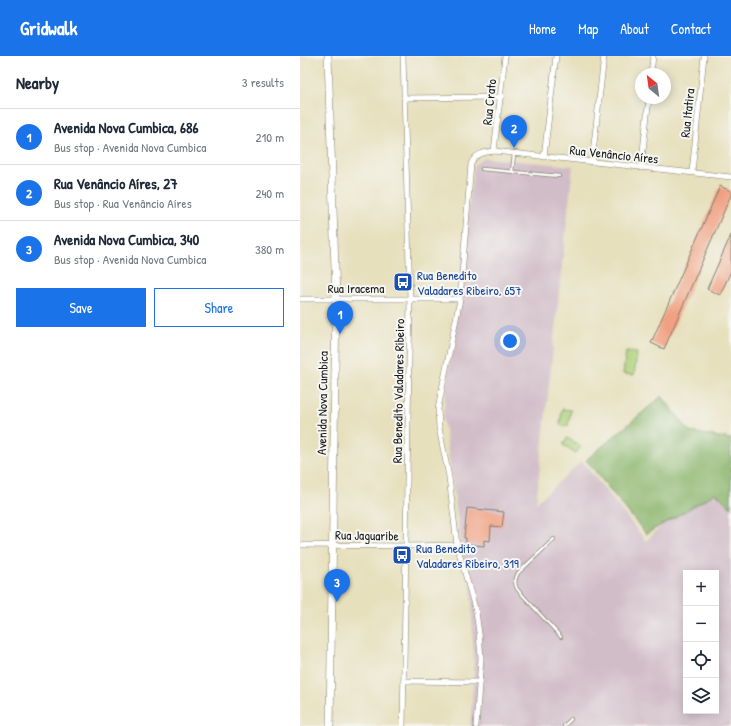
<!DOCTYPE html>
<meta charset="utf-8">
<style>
body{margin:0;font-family:"Patrick Hand",sans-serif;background:#f6f6f7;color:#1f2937}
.controls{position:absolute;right:12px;bottom:12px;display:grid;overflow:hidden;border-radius:0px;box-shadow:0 2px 10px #0003}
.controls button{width:36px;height:36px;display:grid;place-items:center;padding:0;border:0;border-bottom:1px solid #e0e1e3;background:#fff;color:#1f2937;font:20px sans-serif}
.compass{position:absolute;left:335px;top:12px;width:36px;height:36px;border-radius:50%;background:#fff;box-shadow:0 2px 10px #0003;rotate:331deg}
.you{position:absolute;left:210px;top:285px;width:14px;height:14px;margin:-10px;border:3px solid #fff;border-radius:50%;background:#1a73e8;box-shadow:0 0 0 6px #1a73e833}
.badge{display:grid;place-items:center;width:26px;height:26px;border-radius:50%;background:#1a73e8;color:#fff;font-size:13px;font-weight:700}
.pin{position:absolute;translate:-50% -33px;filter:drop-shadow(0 1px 2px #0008)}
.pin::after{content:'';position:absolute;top:21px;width:14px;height:12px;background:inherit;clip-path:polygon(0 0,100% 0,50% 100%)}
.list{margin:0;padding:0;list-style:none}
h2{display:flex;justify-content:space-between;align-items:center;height:52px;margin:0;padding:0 16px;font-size:17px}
h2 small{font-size:13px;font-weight:400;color:#747a83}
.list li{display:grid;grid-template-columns:26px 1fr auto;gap:12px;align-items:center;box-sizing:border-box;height:56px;padding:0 16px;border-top:1px solid #e0e1e3}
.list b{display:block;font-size:15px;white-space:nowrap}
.list p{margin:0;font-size:13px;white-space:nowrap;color:#747a83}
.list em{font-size:13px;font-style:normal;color:#747a83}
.actions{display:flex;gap:8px;padding:12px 16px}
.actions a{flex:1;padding:9px 0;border:1px solid #1a73e8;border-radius:0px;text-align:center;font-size:14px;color:#1a73e8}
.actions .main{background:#1a73e8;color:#fff}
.icon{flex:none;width:22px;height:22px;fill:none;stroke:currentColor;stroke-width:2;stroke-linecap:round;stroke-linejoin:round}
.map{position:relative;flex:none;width:431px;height:670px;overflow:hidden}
header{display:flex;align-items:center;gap:24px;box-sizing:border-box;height:56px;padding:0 20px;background:#1a73e8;color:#fff}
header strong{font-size:19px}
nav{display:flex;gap:22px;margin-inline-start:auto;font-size:14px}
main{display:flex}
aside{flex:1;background:#fff}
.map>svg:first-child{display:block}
.industrial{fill:#d1bdc8;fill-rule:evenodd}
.green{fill:#afd37c;stroke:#66784c}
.forest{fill:#8bb56c;stroke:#546844}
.building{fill:#f1a081}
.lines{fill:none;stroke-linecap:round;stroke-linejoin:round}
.service-casing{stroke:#827e6c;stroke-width:4}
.minor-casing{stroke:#827e6c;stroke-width:6}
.tertiary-casing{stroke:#827e6c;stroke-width:8}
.service{stroke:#fff;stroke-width:2.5}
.minor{stroke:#fff;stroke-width:5}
.tertiary{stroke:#fff;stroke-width:7}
.labels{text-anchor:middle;stroke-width:4;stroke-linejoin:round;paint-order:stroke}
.street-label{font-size:13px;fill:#1c1c1c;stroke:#f6f6f2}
.transit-label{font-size:13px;fill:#164399;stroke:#f6f6f2;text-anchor:start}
</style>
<header>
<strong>Gridwalk</strong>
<nav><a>Home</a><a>Map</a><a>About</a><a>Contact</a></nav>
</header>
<main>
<aside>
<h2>Nearby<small>3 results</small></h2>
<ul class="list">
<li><span class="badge">1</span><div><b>Avenida Nova Cumbica, 686</b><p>Bus stop · Avenida Nova Cumbica</p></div><em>210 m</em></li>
<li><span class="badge">2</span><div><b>Rua Venâncio Aíres, 27</b><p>Bus stop · Rua Venâncio Aíres</p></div><em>240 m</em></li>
<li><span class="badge">3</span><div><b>Avenida Nova Cumbica, 340</b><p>Bus stop · Avenida Nova Cumbica</p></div><em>380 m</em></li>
</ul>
<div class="actions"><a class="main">Save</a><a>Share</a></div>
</aside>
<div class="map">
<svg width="431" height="670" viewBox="0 0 431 670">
<rect width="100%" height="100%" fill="#f6f6f2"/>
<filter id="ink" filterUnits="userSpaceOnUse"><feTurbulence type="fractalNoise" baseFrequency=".025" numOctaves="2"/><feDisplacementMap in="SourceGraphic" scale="8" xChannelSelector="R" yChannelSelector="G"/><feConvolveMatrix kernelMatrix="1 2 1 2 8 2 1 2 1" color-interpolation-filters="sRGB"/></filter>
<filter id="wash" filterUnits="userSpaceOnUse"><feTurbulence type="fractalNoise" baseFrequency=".012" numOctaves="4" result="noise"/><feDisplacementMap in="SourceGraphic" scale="16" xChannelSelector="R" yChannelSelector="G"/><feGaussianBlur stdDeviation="0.9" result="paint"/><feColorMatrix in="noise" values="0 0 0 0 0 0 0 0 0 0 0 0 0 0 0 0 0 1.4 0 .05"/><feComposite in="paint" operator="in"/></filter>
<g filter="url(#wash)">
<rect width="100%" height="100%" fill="#e7e0bd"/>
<!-- industrial -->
<path class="industrial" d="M184,102l89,8 -37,337 46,-42 64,80 65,-65 20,-1v251h-261l4,-54 -4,-109 -6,-2 -21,-144 31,-252zM386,517h30v138h-30z"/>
<!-- green -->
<g class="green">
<path d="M326,296l11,1 -3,22 -11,-1z"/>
<path d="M262,353l9,1 -3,16 -8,-1z"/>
<path d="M267,382l14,8 -5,7 -13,-8z"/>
</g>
<!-- forest -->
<path class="forest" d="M362,340l28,36 41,7v69l-15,-15 -70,41 -60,-74z"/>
<g id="blocks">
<!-- building -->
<g class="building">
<path d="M420,130l11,5v4l-67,154 -13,-6z"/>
<path d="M431,179v36l-11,24 -13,-6z"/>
<path d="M167,452l37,4 -2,15 -11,-1 -1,15 -6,-1v6l-18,-2v-6h-2z"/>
</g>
</g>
</g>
<g filter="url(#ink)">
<use href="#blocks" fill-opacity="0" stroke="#827e6c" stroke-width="1"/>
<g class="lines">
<!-- service casing -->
<g class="service-casing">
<g id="service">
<path d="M182,113l77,7"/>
<path d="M212,116l2,-18"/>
<path d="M254,483l-36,34c-3,6 -4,10 -1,16l44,48"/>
<path d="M264,670l7,-7"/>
</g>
</g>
<!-- minor casing -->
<g class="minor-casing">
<g id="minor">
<path d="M103,0l7,243 -7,427"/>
<path d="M351,18l2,-18"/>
<path d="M104,42l97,-1"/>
<path d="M194,95l11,-95"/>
<path d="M244,101l12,-101"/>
<path d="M292,106l12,-106"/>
<path d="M341,112l8,-70"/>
<path d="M392,116l12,-116"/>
<path d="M0,243h160"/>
<path d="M0,489l107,1 50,-1"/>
<path d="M104,625l75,1"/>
<path d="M176,670l5,-68 -2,-25 -3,-21 -19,-67 -8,-68 -10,-49 -1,-19 22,-110 11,-135c4,-10 13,-12 23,-13l237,26"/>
</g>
</g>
<!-- tertiary casing -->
<g class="tertiary-casing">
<path id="tertiary" d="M28,0l8,243 -6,427"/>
</g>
<!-- service -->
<use href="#service" class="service"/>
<!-- minor -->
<use href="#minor" class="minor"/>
<!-- tertiary -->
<use href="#tertiary" class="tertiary"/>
</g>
</g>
<!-- icons -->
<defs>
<g id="bus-square" transform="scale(1)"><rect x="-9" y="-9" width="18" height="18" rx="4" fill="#1a4fb4" stroke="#f6f6f2"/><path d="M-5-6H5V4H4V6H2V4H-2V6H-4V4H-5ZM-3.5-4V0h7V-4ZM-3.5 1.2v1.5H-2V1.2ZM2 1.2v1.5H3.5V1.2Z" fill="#fff"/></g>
</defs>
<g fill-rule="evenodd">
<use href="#bus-square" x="103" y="226"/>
<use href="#bus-square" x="102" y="499"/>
</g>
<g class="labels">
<!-- street labels -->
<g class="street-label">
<text transform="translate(189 46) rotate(-84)" y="5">Rua Crato</text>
<text transform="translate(387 57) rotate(-84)" y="5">Rua Itatira</text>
<text transform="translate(314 98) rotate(6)" y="5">Rua Venâncio Aíres</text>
<text x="56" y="237">Rua Iracema</text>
<text transform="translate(98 335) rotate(-89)" y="5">Rua Benedito Valadares Ribeiro</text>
<text transform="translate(22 347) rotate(-89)" y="5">Avenida Nova Cumbica</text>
<text transform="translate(67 479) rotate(1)" y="5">Rua Jaguaribe</text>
</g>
<!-- transit labels -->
<g class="transit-label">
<text x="117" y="224">Rua Benedito<tspan x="117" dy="15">Valadares Ribeiro, 657</tspan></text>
<text x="116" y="497">Rua Benedito<tspan x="116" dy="15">Valadares Ribeiro, 319</tspan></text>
</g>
</g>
</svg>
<div class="controls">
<button>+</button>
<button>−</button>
<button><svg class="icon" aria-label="locate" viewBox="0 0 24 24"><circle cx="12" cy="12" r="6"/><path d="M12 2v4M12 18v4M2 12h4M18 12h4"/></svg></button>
<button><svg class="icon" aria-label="layers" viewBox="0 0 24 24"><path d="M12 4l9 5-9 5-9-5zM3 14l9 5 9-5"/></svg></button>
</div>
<svg class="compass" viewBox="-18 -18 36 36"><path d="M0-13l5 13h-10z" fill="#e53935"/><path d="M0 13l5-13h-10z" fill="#747a83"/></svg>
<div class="you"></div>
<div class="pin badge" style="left:40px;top:278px">1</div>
<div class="pin badge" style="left:214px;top:92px">2</div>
<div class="pin badge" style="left:37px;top:546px">3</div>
</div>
</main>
